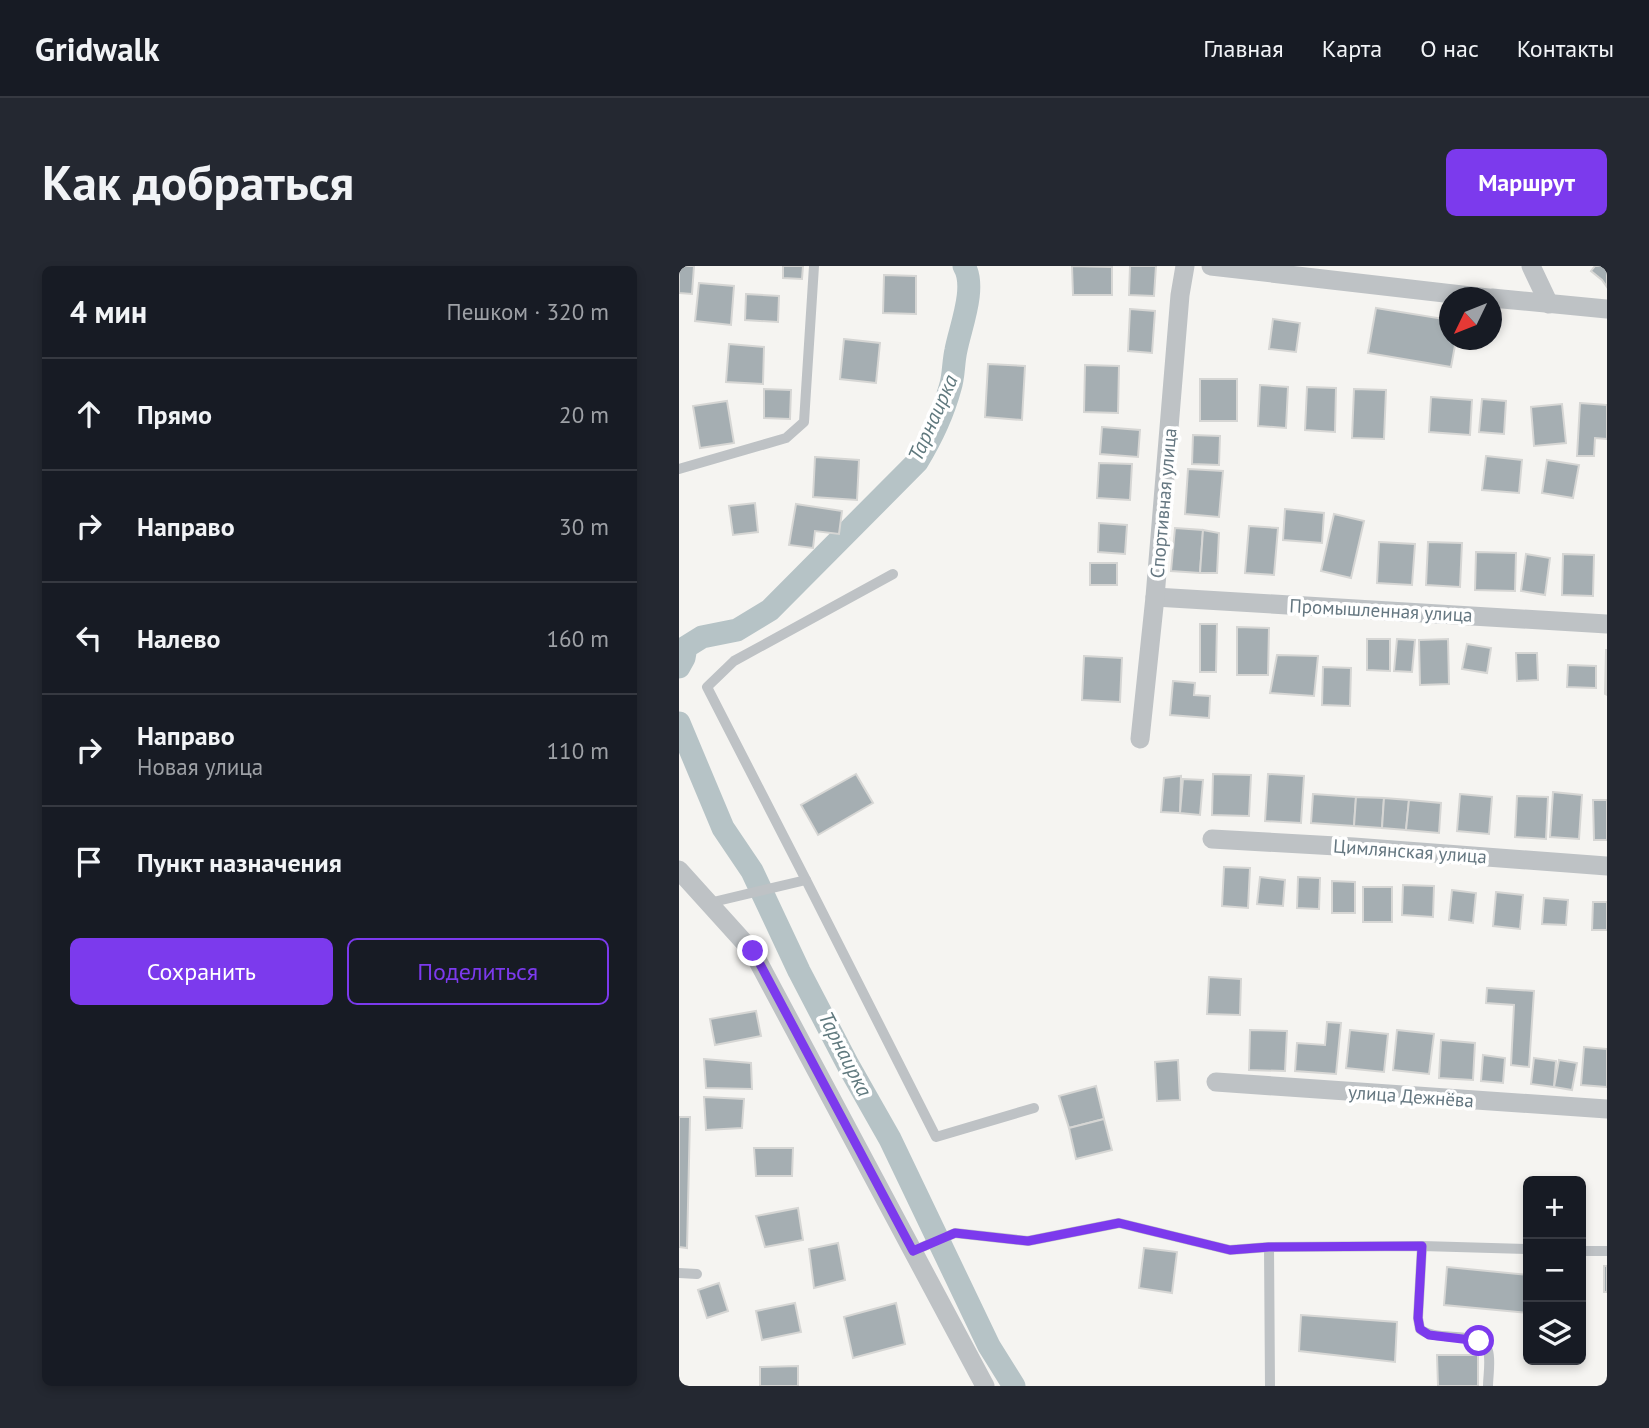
<!DOCTYPE html>
<html lang="ru">
<meta charset="utf-8">
<style>
body{margin:0;font-family:"PT Sans",sans-serif;background:#242831;color:#f1f3f6}
.controls{position:absolute;right:21px;bottom:21px;display:grid;overflow:hidden;border-radius:10px;box-shadow:0 4px 10px #0003}
.controls button{width:63px;height:63px;display:grid;place-items:center;padding:0;border:0;border-bottom:2px solid #363941;background:#171b24;color:#f1f3f6;font:35px sans-serif}
.compass{position:absolute;left:760px;top:21px;width:63px;height:63px;border-radius:50%;background:#171b24;box-shadow:0 4px 10px #0003;rotate:227deg}
.stop{position:absolute;width:21px;height:21px;margin:-16px;border:5px solid #7c3aed;border-radius:50%;background:#fff}
.stop.end{background:#7c3aed;border-color:#fff;box-shadow:0 2px 7px #0008}
.list{margin:0;padding:0;list-style:none}
h2{display:flex;justify-content:space-between;align-items:center;height:91px;margin:0;padding:0 28px;font-size:30px}
h2 small{font-size:23px;font-weight:400;color:#9ea1a6}
.list li{display:grid;grid-template-columns:46px 1fr auto;gap:21px;align-items:center;box-sizing:border-box;height:112px;padding:0 28px;border-top:2px solid #363941}
.list b{display:block;font-size:26px;white-space:nowrap}
.list p{margin:0;font-size:23px;white-space:nowrap;color:#9ea1a6}
.list em{font-size:23px;font-style:normal;color:#9ea1a6}
.actions{display:flex;gap:14px;padding:21px 28px}
.actions a{flex:1;padding:16px 0;border:2px solid #7c3aed;border-radius:10px;text-align:center;font-size:24px;color:#7c3aed}
.actions .main{background:#7c3aed;color:#fff}
.icon{flex:none;width:38px;height:38px;fill:none;stroke:currentColor;stroke-width:2;stroke-linecap:round;stroke-linejoin:round}
.map{position:relative;flex:none;width:928px;height:1120px;overflow:hidden;border-radius:10px}
header{display:flex;align-items:center;gap:42px;box-sizing:border-box;height:98px;padding:0 35px;background:#171b24;border-bottom:2px solid #363941}
header strong{font-size:33px}
nav{display:flex;gap:38px;margin-inline-start:auto;font-size:24px}
.intro{display:flex;align-items:center;justify-content:space-between;box-sizing:border-box;height:168px;padding:0 42px}
h1{margin:0;font-size:49px}
.button{padding:18px 32px;border-radius:10px;background:#7c3aed;color:#fff;font-size:24px;font-weight:700}
main{display:flex;gap:42px;padding:0 42px}
aside{flex:1;background:#171b24;border-radius:10px;box-shadow:0 4px 10px #0003}
.map>svg:first-child{display:block}
.lines{fill:none;stroke-linecap:round;stroke-linejoin:round}
.canal{stroke:#b6c3c6;stroke-width:23}
.building{fill:#a5aeb2;stroke:#d6d6d4;stroke-width:2}
.service{stroke:#bec2c5;stroke-width:10}
.minor{stroke:#bec2c5;stroke-width:19}
.route{stroke:#7c3aed;stroke-width:9}
.labels{text-anchor:middle;stroke-width:7;stroke-linejoin:round;paint-order:stroke}
.street-label{font-size:19px;fill:#657781;stroke:#fff}
.water-label{font-size:21px;font-style:italic;fill:#60797e;stroke:#fff}
</style>
<header>
<strong>Gridwalk</strong>
<nav><a>Главная</a><a>Карта</a><a>О нас</a><a>Контакты</a></nav>
</header>
<div class="intro"><h1>Как добраться</h1><a class="button">Маршрут</a></div>
<main>
<aside>
<h2>4 мин<small>Пешком · 320 m</small></h2>
<ul class="list">
<li><svg class="icon" aria-label="ahead" viewBox="0 0 24 24"><path d="M12 20V5M6 11l6-6 6 6"/></svg><div><b>Прямо</b></div><em>20 m</em></li>
<li><svg class="icon" aria-label="right" viewBox="0 0 24 24"><path d="M7 20v-9h11M14 6l5 5-5 5"/></svg><div><b>Направо</b></div><em>30 m</em></li>
<li><svg class="icon" aria-label="left" viewBox="0 0 24 24"><path d="M17 20v-9H6M10 6l-5 5 5 5"/></svg><div><b>Налево</b></div><em>160 m</em></li>
<li><svg class="icon" aria-label="right" viewBox="0 0 24 24"><path d="M7 20v-9h11M14 6l5 5-5 5"/></svg><div><b>Направо</b><p>Новая улица</p></div><em>110 m</em></li>
<li><svg class="icon" aria-label="arrive" viewBox="0 0 24 24"><path d="M6 21V4h12l-3 4 3 4H6"/></svg><div><b>Пункт назначения</b></div></li>
</ul>
<div class="actions"><a class="main">Сохранить</a><a>Поделиться</a></div>
</aside>
<div class="map">
<svg width="928" height="1120" viewBox="0 0 928 1120">
<rect width="100%" height="100%" fill="#f5f4f1"/>
<g class="lines">
<!-- canal -->
<g class="canal">
<path d="M0,401l5,-9 2,-11 16,-10 35,-7 33,-20 147,-148c14,-23 26,-48 33,-74 4,-12 3,-25 6,-38 4,-22 21,-63 8,-84"/>
<path d="M0,457l44,105 29,43 47,100 49,94 42,74 99,207 25,40"/>
</g>
</g>
<!-- building -->
<g class="building">
<path d="M0,0h15l-2,28 -13,-1z"/>
<path d="M104,0h20l-1,13 -19,-1z"/>
<path d="M393,0l40,1v28h-39z"/>
<path d="M451,0h26l-2,30 -25,-1z"/>
<path d="M916,0h12v21l-5,-7 -11,-9z"/>
<path d="M205,9l32,1v38l-33,-1z"/>
<path d="M20,17l35,3 -3,39 -36,-4z"/>
<path d="M67,28l33,2 -1,26 -33,-2z"/>
<path d="M697,42l74,12v20h6l-5,27 -83,-14z"/>
<path d="M451,43l25,2 -3,42 -24,-2z"/>
<path d="M594,53l27,4 -4,29 -27,-3z"/>
<path d="M165,73l36,4 -4,40 -36,-4z"/>
<path d="M50,78l35,3 -1,37 -37,-2z"/>
<path d="M309,98l37,2 -3,54 -37,-3z"/>
<path d="M406,99l34,1 -1,47 -34,-1z"/>
<rect x="521" y="113" width="37" height="42"/>
<path d="M581,119l28,2 -2,41 -28,-2z"/>
<path d="M628,121l29,1 -1,44 -30,-2z"/>
<path d="M85,123l27,1 -1,29 -26,-1z"/>
<path d="M675,123l32,1 -2,49 -32,-1z"/>
<path d="M752,131l41,3 -2,35 -41,-3z"/>
<path d="M803,133l24,2 -2,33 -25,-2z"/>
<path d="M48,135l7,42 -34,5 -7,-42z"/>
<path d="M901,137l27,2v34l-12,-1 -1,18h-17z"/>
<path d="M883,138l4,39 -32,3 -3,-39z"/>
<path d="M423,161l38,3 -2,27 -38,-3z"/>
<path d="M514,169l27,1 -1,29 -27,-1z"/>
<path d="M807,190l36,4 -3,33 -37,-3z"/>
<path d="M136,191l44,3 -2,40 -44,-3z"/>
<path d="M868,194l32,5 -6,33 -31,-5z"/>
<path d="M420,197l33,1 -2,36 -33,-2z"/>
<path d="M509,203l35,2 -4,46 -34,-3z"/>
<path d="M76,237l3,29 -25,3 -4,-29z"/>
<path d="M117,238l46,7 -3,23 -24,-3 -2,17 -24,-3z"/>
<path d="M606,243l39,4 -2,30 -39,-3z"/>
<path d="M655,248l30,7 -13,57 -30,-7z"/>
<path d="M420,257l28,2 -2,29 -27,-2z"/>
<path d="M570,260l29,2 -4,47 -29,-2z"/>
<path d="M496,262l28,2 -3,43 -29,-2z"/>
<path d="M524,264l16,3 -2,40h-17z"/>
<path d="M700,276l36,2 -3,41 -35,-2z"/>
<path d="M749,276l34,1 -2,44 -34,-2z"/>
<path d="M797,286l40,1 -1,38 -40,-1z"/>
<path d="M847,288l24,4 -5,37 -24,-4z"/>
<path d="M884,288l31,1 -1,41 -31,-1z"/>
<rect x="411" y="297" width="27" height="22"/>
<path d="M521,358h17l-1,48h-16z"/>
<path d="M558,361l32,1 -1,47h-31z"/>
<path d="M688,373h23v32l-23,-1z"/>
<path d="M718,373l18,1 -3,32 -18,-1z"/>
<path d="M769,373l1,45 -29,1 -1,-45z"/>
<path d="M788,378l24,4 -4,25 -25,-4z"/>
<path d="M927,384h1v45l-2,-1z"/>
<path d="M837,387h21l1,27 -21,1z"/>
<path d="M598,389l41,1 -4,40 -44,-3z"/>
<path d="M405,390l38,2 -2,44 -38,-2z"/>
<path d="M889,399l28,1v22l-29,-1z"/>
<path d="M644,401l28,1 -1,38 -28,-1z"/>
<path d="M494,415l22,2 -1,12 16,1 -1,22 -39,-3z"/>
<path d="M177,508l17,29 -55,32 -17,-30z"/>
<path d="M534,508l38,1 -2,41 -37,-1z"/>
<path d="M589,508l36,2 -3,47 -36,-2z"/>
<path d="M502,510l-1,37 -19,-1 3,-34z"/>
<path d="M504,513l20,1 -3,35 -20,-2z"/>
<path d="M874,526l29,3 -3,44 -29,-2z"/>
<path d="M634,528l43,3 -2,29 -43,-3z"/>
<path d="M781,528l32,3 -3,37 -32,-3z"/>
<path d="M838,530l31,1 -2,42 -31,-2z"/>
<path d="M677,531l28,1 -2,30 -28,-2z"/>
<path d="M705,532l25,2 -3,30 -24,-2z"/>
<path d="M730,534l32,3 -2,30 -33,-3z"/>
<path d="M914,534h14v40h-13z"/>
<path d="M545,601l26,1 -2,40 -26,-2z"/>
<path d="M581,611l25,3 -2,26 -26,-2z"/>
<path d="M619,611l22,1 -1,31 -22,-1z"/>
<path d="M653,615l23,1v31h-23z"/>
<path d="M724,619l31,1 -1,31 -31,-2z"/>
<rect x="684" y="621" width="29" height="35"/>
<path d="M773,624l24,3 -3,30 -24,-3z"/>
<path d="M817,626l27,3 -3,34 -27,-3z"/>
<path d="M865,632l24,2 -2,25 -24,-1z"/>
<path d="M914,636h14v28h-15z"/>
<path d="M530,711l32,2 -1,36 -33,-1z"/>
<path d="M808,722l47,3 -5,76 -18,-2 3,-60 -28,-2z"/>
<path d="M77,745l5,25 -46,9 -5,-26z"/>
<path d="M648,756l14,1 -5,51 -41,-3 2,-28 28,2z"/>
<path d="M571,764l37,1 -2,40 -36,-1z"/>
<path d="M671,764l38,4 -4,38 -38,-4z"/>
<path d="M718,764l37,4 -5,40 -36,-4z"/>
<path d="M762,774l34,3 -2,37 -34,-2z"/>
<path d="M905,781l23,2v38l-26,-2z"/>
<path d="M804,789l22,3 -2,25 -22,-2z"/>
<path d="M855,792l22,3 -2,26 -23,-3z"/>
<path d="M25,793l47,4 1,26 -46,-1z"/>
<path d="M499,794l2,40 -23,1 -2,-39z"/>
<path d="M880,794l18,3 -5,27 -18,-3z"/>
<path d="M417,820l8,33 -35,9 -10,-32z"/>
<path d="M25,831l40,2 -2,29 -36,2z"/>
<path d="M0,851h11l-3,131 -8,-1z"/>
<path d="M425,853l8,31 -36,9 -7,-31z"/>
<path d="M75,882h39l-1,28h-36z"/>
<path d="M119,942l5,32 -38,7 -9,-31z"/>
<path d="M159,977l7,37 -31,8 -5,-39z"/>
<path d="M465,982l33,4 -5,41 -33,-5z"/>
<rect x="925" y="1000" width="3" height="26"/>
<path d="M768,1001l81,8v38l-84,-8z"/>
<path d="M40,1017l9,28 -21,7 -9,-28z"/>
<path d="M116,1037l6,29 -39,8 -6,-29z"/>
<path d="M217,1037l9,41 -52,14 -9,-41z"/>
<path d="M622,1049l96,7 -2,40 -96,-11z"/>
<path d="M758,1089h41v31h-40z"/>
<path d="M119,1100v20h-38v-19z"/>
</g>
<g class="lines">
<!-- service -->
<g class="service">
<path d="M0,203l107,-31 18,-16 10,-156"/>
<path d="M127,614l-99,-193 27,-26 159,-87"/>
<path d="M30,637l97,-23 130,257 98,-29"/>
<path d="M743,980l-4,72 2,11c16,14 61,0 68,22 3,10 0,25 0,35"/>
<path d="M590,981l1,139"/>
<path d="M234,985l42,-18 73,8 91,-18 111,27 39,-3 153,-1 106,3"/>
<path d="M902,985h26"/>
<path d="M0,1007l18,1"/>
</g>
<!-- minor -->
<g class="minor">
<path d="M532,0l277,32"/>
<path d="M852,0l18,38"/>
<path d="M813,32l115,11"/>
<path d="M476,331l452,27"/>
<path d="M461,473l15,-142 25,-302 5,-29"/>
<path d="M533,573l142,8 253,19"/>
<path d="M0,604l74,82 232,434"/>
<path d="M537,816l391,27"/>
</g>
</g>
<g class="lines">
<!-- route -->
<path class="route" d="M74,685l160,300 42,-18 73,8 91,-18 111,27 39,-3 153,-1 -4,72 2,11 9,6 50,6"/>
</g>
<g class="labels">
<!-- street labels -->
<g class="street-label">
<text transform="translate(484 237) rotate(-85)" y="7">Спортивная улица</text>
<text transform="translate(702 344) rotate(3)" y="7">Промышленная улица</text>
<text transform="translate(731 585) rotate(4)" y="7">Цимлянская улица</text>
<text transform="translate(732 830) rotate(4)" y="7">улица Дежнёва</text>
</g>
<!-- water labels -->
<g class="water-label">
<text transform="translate(254 152) rotate(-66)" y="7">Тарнаирка</text>
<text transform="translate(166 788) rotate(63)" y="7">Тарнаирка</text>
</g>
</g>
</svg>
<div class="controls">
<button>+</button>
<button>−</button>
<button><svg class="icon" aria-label="layers" viewBox="0 0 24 24"><path d="M12 4l9 5-9 5-9-5zM3 14l9 5 9-5"/></svg></button>
</div>
<svg class="compass" viewBox="-18 -18 36 36"><path d="M0-13l5 13h-10z" fill="#e53935"/><path d="M0 13l5-13h-10z" fill="#9ea1a6"/></svg>
<div class="stop" style="left:800px;top:1075px"></div>
<div class="stop end" style="left:74px;top:685px"></div>
</div>
</main>
